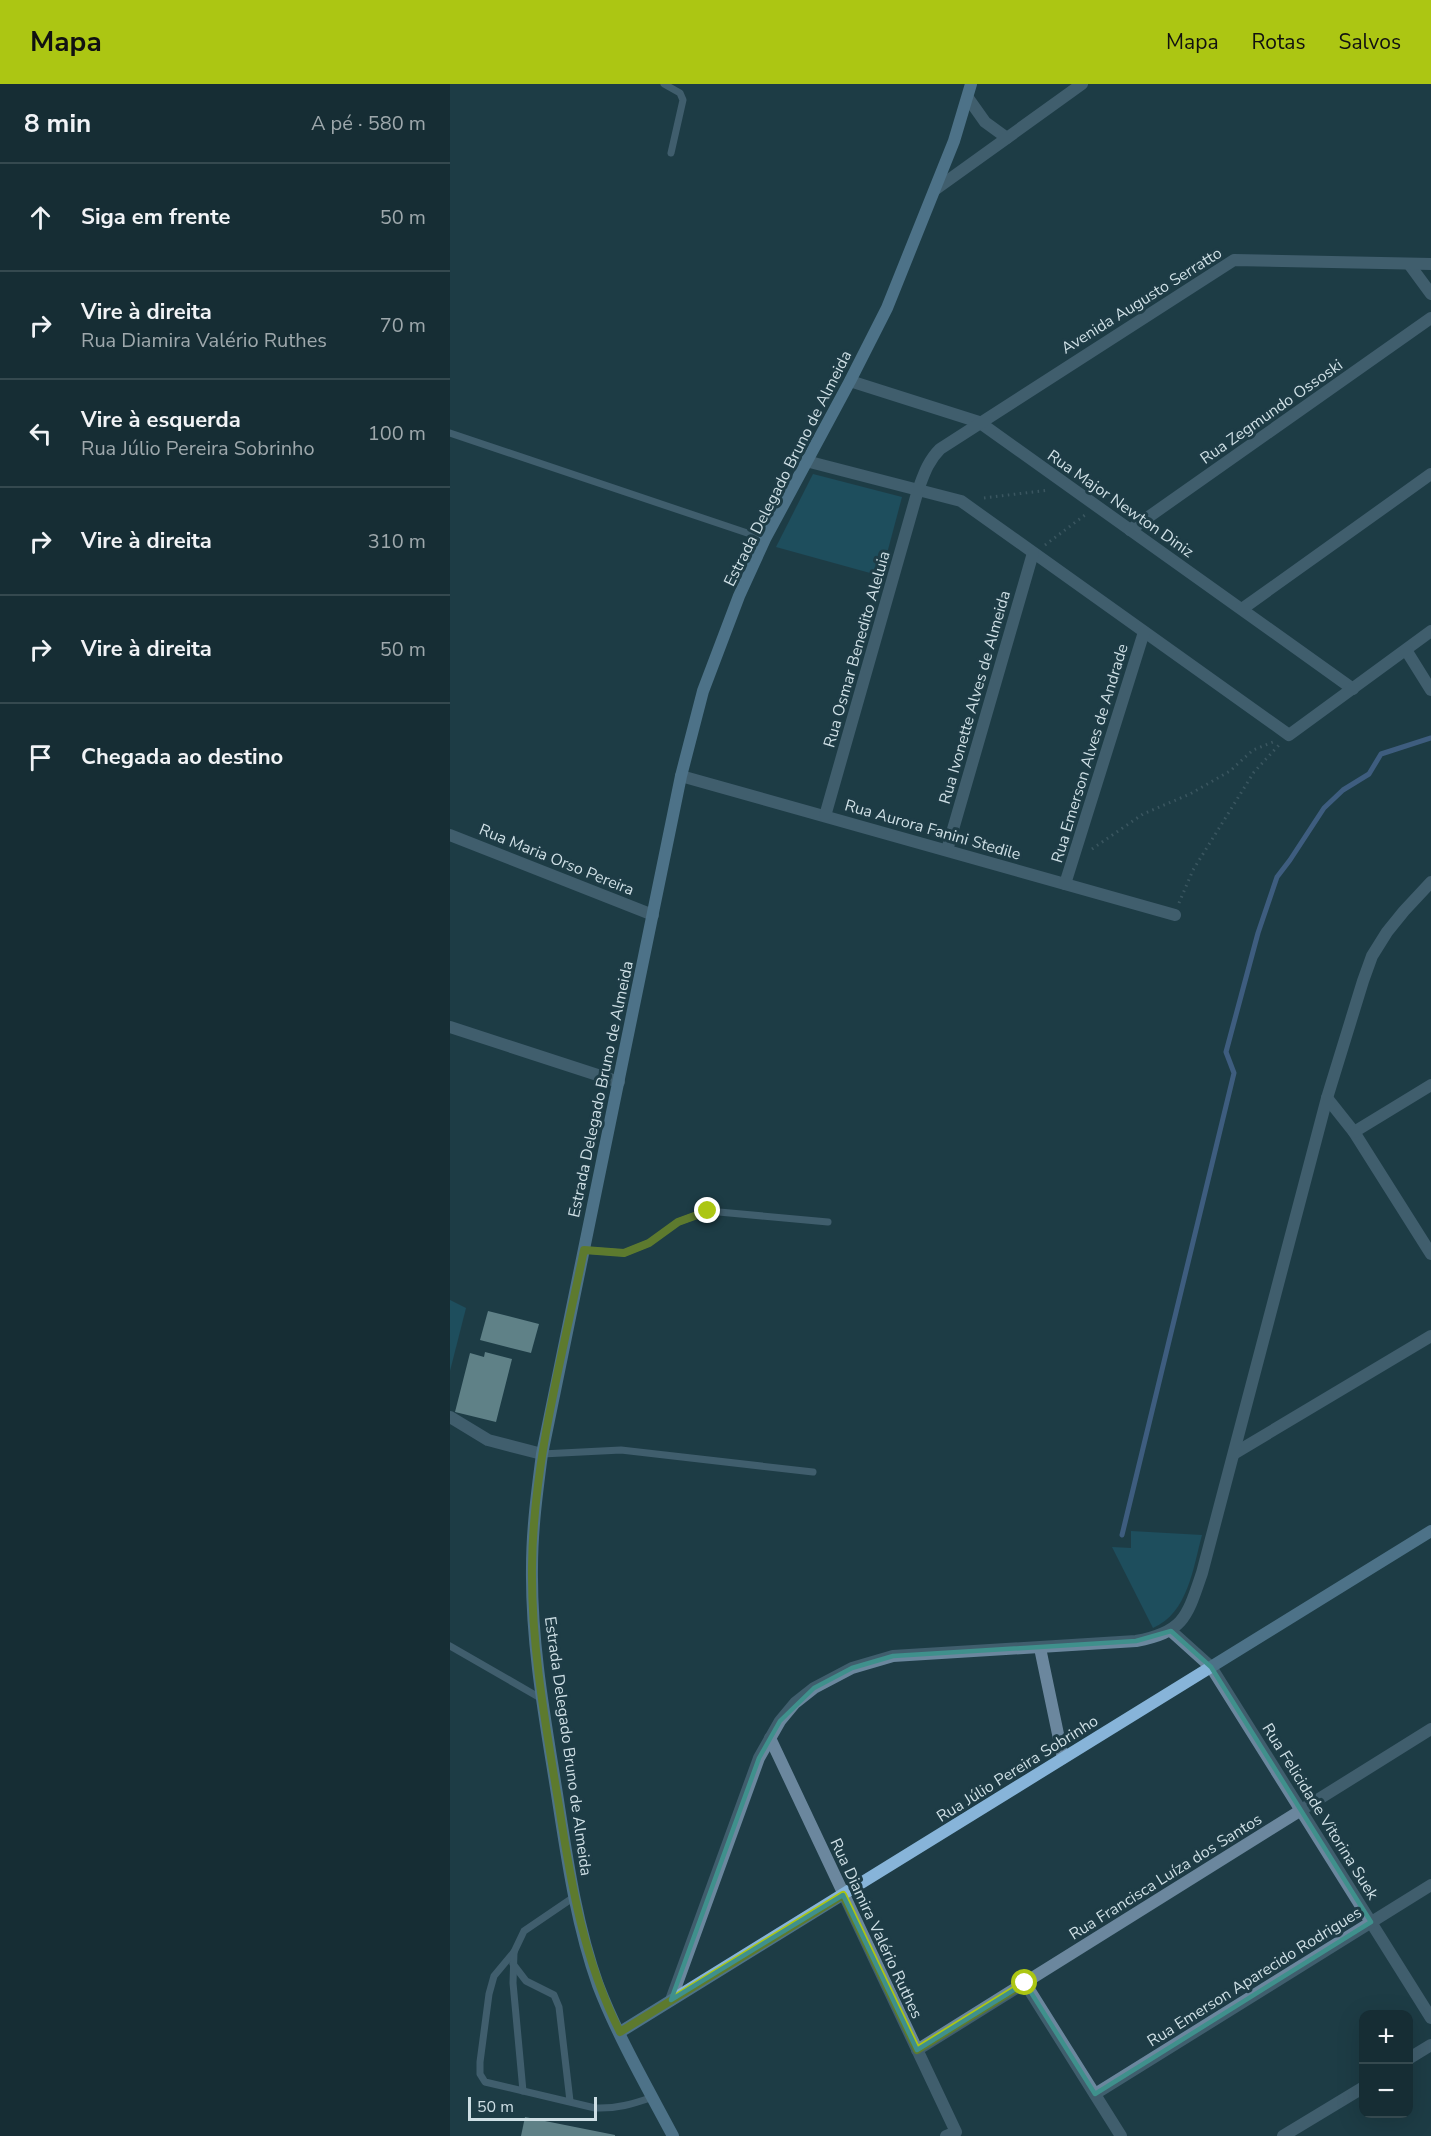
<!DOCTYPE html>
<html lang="pt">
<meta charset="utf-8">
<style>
body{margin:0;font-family:"Nunito Sans",sans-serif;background:#233940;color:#f1f3f6}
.controls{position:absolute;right:18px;bottom:18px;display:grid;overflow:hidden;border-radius:12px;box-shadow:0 6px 24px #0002}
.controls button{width:54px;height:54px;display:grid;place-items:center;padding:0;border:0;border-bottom:2px solid #35494f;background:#162d34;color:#f1f3f6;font:30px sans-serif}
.scale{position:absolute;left:18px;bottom:15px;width:129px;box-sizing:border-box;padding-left:6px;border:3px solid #cedfe5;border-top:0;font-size:16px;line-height:21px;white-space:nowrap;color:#cedfe5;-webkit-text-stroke:4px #1e3c46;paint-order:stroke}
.stop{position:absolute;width:18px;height:18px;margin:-14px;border:4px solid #acc613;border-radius:50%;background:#fff}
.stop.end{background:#acc613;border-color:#fff;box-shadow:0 2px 6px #0008}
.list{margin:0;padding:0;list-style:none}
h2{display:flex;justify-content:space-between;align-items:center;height:78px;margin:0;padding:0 24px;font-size:26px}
h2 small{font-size:20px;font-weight:400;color:#9ea8ac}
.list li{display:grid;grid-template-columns:39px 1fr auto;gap:18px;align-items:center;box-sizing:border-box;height:108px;padding:0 24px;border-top:2px solid #35494f}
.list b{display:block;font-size:22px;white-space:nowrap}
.list p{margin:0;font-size:20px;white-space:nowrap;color:#9ea8ac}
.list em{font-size:20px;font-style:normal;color:#9ea8ac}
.icon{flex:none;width:33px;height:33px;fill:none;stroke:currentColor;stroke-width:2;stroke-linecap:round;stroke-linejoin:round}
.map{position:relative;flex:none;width:981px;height:2052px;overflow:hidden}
header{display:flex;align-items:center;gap:36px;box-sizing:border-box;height:84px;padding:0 30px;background:#acc613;color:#111}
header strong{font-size:28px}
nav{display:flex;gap:33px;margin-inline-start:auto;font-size:21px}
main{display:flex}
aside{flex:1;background:#162d34}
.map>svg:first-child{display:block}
.green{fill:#1f647a}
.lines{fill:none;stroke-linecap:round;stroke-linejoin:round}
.stream{stroke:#6685c6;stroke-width:5}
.building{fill:#afd4d7}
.path{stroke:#5e7780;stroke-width:3;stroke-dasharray:1.5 4.5;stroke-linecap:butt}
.service{stroke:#6b879e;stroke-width:7}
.minor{stroke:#6b879e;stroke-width:12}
.secondary{stroke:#87b4d9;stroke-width:12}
.route{stroke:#acc613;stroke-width:8}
.marked{fill:none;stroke:#3f908c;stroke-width:4.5;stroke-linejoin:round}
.labels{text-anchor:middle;stroke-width:6;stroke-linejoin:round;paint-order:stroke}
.street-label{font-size:16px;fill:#cedfe5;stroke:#1e3c46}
</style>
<header>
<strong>Mapa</strong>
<nav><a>Mapa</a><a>Rotas</a><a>Salvos</a></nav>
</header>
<main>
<aside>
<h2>8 min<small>A pé · 580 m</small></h2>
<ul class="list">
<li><svg class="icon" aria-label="ahead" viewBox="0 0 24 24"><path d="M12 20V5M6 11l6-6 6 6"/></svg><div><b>Siga em frente</b></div><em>50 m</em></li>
<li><svg class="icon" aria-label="right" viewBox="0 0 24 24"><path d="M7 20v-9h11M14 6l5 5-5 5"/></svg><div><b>Vire à direita</b><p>Rua Diamira Valério Ruthes</p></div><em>70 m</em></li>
<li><svg class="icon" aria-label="left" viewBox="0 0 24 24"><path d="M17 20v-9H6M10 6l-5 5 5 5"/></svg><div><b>Vire à esquerda</b><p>Rua Júlio Pereira Sobrinho</p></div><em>100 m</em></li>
<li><svg class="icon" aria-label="right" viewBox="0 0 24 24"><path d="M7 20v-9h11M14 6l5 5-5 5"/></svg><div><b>Vire à direita</b></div><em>310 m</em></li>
<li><svg class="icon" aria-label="right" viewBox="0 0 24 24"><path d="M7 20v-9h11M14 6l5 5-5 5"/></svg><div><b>Vire à direita</b></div><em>50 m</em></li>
<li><svg class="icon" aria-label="arrive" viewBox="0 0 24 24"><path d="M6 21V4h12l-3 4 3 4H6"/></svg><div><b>Chegada ao destino</b></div></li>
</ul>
</aside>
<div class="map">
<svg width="981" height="2052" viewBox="0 0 981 2052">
<rect width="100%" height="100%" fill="#1e3c46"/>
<!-- green -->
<g class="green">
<path d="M363,390l89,23 -21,79 -105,-29z"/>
<path d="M0,1216l16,8 -16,63z"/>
<path d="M681,1447l71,4c-9,33 -14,78 -49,93l-41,-81 19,1z"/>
</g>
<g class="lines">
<!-- stream -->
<path class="stream" d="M672,1451l112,-462 -8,-21 32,-119 19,-56 13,-17 34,-52 19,-18 26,-16 12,-20 50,-16"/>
</g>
<!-- building -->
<g class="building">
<path d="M38,1227l51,13 -8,29 -51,-13z"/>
<path d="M35,1268l27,7 -16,63 -41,-10 15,-59 14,4z"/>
<path d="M75,2033l90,18v1h-94z"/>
</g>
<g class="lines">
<!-- path -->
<g class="path">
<path d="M534,414l65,-8"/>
<path d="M595,461l40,-30"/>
<path d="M642,765l51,-35 47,-20 40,-23 23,-21 20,-8"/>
<path d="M729,819l14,-33 61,-98 25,-27"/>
</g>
<!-- service -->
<g class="service">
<path d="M214,0l16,9 3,7 -12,53"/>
<path d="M0,349l315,106"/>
<path d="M134,1166l40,3 25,-10 29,-21 30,-11 120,11"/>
<path d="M92,1370l79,-4 192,22"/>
<path d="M0,1562l92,53"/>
<path d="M64,1868l-20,24 -5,18 -9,68v12l5,8 110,26c21,1 38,-4 58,-11"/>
<path d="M63,1880l13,17 28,14 5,12 11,94"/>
<path d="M73,2007l-10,-108 1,-31 10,-21 50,-34"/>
</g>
<!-- minor -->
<g class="minor">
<path d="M518,14l17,24 22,16"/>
<path d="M486,105l146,-105"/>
<path d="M959,180l22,30"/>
<path d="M400,297l129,41 374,267"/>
<path d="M356,377l155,40 328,234 142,-104"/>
<path d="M680,446l301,-212"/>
<path d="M792,525l189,-135"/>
<path d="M956,566l25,40"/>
<path d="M231,692l494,139"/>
<path d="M375,732l93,-326c6,-16 10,-29 22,-41l294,-189 197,4"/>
<path d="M0,751l203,80"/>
<path d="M497,766l86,-297"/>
<path d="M615,800l79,-252"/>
<path d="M0,943l169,55"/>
<path d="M877,1014l27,34 77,122"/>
<path d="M904,1048l77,-47"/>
<path d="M0,1333l38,23 54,14"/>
<path d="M785,1369l196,-117"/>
<path d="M721,1547l40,36 220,351"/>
<path d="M590,1564l23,110"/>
<path d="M320,1654l186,394 -10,4"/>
<path d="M575,1899l96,153"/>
<path d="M221,1916l88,-242 21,-37 15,-18 19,-15 38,-20 41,-12 243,-15c48,-9 51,-24 66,-68l125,-475 36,-117 9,-25 15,-24 17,-21 27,-29"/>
<path d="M467,1966l514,-321"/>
<path d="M958,1975l23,-14"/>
<path d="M645,2010l336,-209"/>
<path d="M833,2052l81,-49"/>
</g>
<!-- secondary -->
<g class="secondary">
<path d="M170,1948l811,-501"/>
<path d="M223,2052c-26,-49 -55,-99 -75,-151 -22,-62 -31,-127 -41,-191 -12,-75 -26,-150 -25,-226 0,-38 5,-76 10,-114l139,-678 22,-85 36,-95 26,-57 85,-158 37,-73 67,-167 17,-57"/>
</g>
</g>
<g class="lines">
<!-- route -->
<path class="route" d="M258,1127l-30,11 -29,21 -25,10 -40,-3c-21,103 -51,212 -52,317 -1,80 14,160 27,239 12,78 25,155 61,226l223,-137 74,155 108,-67"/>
</g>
<!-- marked area -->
<path d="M0 0H981V2052H0ZM721,1547l40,36 160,255 -276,172 -70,-111 -108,67 -74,-155 -172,105 88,-242 21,-37 34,-33 38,-20 41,-12 243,-15z" fill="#1e3c46" fill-opacity=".55" fill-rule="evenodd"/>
<path class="marked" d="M721,1547l40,36 160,255 -276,172 -70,-111 -108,67 -74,-155 -172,105 88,-242 21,-37 34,-33 38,-20 41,-12 243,-15z"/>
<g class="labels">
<!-- street labels -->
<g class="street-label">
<text transform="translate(691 216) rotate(-32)" y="6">Avenida Augusto Serratto</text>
<text transform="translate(821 327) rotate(-35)" y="6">Rua Zegmundo Ossoski</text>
<text transform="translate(337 384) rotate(-63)" y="6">Estrada Delegado Bruno de Almeida</text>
<text transform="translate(671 419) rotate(35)" y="6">Rua Major Newton Diniz</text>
<text transform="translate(406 565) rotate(-74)" y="6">Rua Osmar Benedito Aleluia</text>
<text transform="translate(524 613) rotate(-74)" y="6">Rua Ivonette Alves de Almeida</text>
<text transform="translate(639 669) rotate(-73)" y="6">Rua Emerson Alves de Andrade</text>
<text transform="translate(483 745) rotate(16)" y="6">Rua Aurora Fanini Stedile</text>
<text transform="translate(107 775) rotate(22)" y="6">Rua Maria Orso Pereira</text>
<text transform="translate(150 1005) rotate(-78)" y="6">Estrada Delegado Bruno de Almeida</text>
<text transform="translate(119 1662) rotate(82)" y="6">Estrada Delegado Bruno de Almeida</text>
<text transform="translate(567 1684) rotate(-32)" y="6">Rua Júlio Pereira Sobrinho</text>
<text transform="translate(871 1727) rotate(58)" y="6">Rua Felicidade Vitorina Suek</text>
<text transform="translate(715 1792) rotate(-32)" y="6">Rua Francisca Luíza dos Santos</text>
<text transform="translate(427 1844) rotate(65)" y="6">Rua Diamira Valério Ruthes</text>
<text transform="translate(804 1892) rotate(-32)" y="6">Rua Emerson Aparecido Rodrigues</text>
</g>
</g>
</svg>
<div class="controls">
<button>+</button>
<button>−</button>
</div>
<div class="scale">50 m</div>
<div class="stop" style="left:575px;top:1899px"></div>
<div class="stop end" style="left:258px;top:1127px"></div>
</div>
</main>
